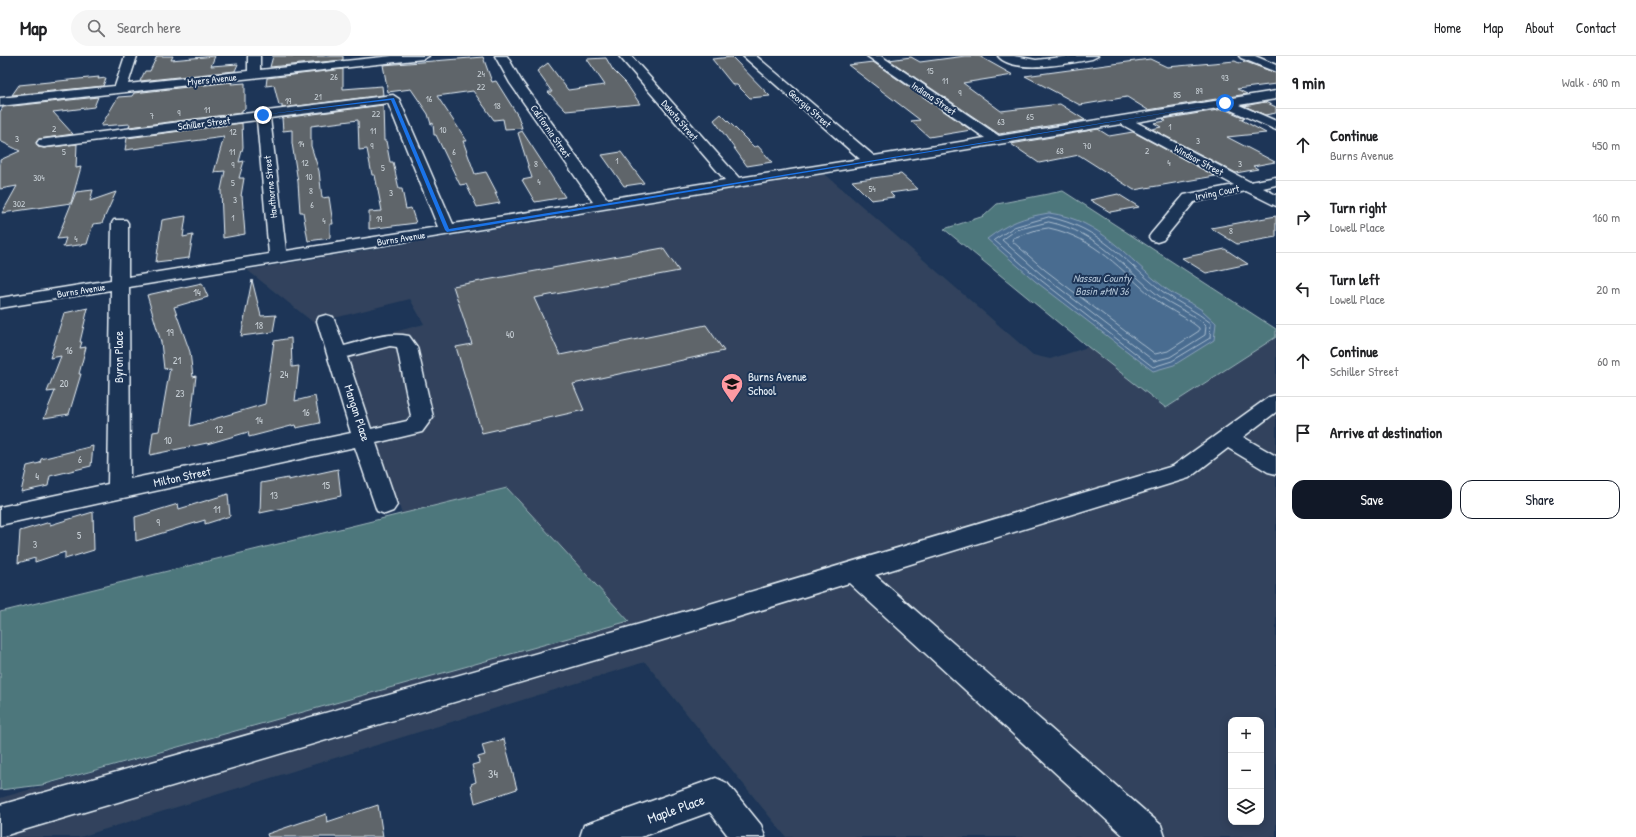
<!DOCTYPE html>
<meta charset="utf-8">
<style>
body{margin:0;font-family:"Patrick Hand",sans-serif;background:#f6f6f6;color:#202124}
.controls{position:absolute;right:12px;bottom:12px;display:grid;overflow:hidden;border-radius:8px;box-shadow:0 2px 10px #0003}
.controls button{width:36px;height:36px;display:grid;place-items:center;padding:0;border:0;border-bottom:1px solid #e0e0e0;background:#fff;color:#202124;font:20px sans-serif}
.stop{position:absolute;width:12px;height:12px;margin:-9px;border:3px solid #1a73e8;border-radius:50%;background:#fff}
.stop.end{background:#1a73e8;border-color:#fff;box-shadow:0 1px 4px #0008}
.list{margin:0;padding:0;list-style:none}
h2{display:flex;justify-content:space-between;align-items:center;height:52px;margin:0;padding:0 16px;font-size:17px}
h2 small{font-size:13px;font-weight:400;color:#757577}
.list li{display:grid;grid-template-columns:26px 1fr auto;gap:12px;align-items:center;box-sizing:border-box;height:72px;padding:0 16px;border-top:1px solid #e0e0e0}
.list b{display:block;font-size:15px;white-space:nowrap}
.list p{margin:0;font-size:13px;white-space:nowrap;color:#757577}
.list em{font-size:13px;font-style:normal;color:#757577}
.actions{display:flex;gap:8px;padding:12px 16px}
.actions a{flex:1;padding:9px 0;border:1px solid #111827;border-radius:12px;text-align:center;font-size:14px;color:#111827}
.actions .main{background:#111827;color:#fff}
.icon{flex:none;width:22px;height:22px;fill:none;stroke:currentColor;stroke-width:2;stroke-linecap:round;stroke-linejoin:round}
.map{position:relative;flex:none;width:1276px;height:781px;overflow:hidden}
header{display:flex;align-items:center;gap:24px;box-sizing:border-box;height:56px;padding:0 20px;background:#fff;border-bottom:1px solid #e0e0e0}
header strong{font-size:19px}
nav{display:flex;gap:22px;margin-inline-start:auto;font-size:14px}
.search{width:280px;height:36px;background:#f6f6f6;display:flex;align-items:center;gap:10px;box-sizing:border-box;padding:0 14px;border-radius:22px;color:#757577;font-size:15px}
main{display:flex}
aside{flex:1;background:#fff}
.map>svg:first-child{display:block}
.built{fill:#30435d;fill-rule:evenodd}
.green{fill:#4e777b;stroke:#9bb4ba}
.water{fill:#496c90;stroke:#89a1ba}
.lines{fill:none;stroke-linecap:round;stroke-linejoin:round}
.shore{stroke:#a8bcce;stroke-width:1}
.building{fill:#5e656a;stroke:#e8f1f8}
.minor-casing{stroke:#e8f1f8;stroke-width:3}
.minor{fill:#1d3557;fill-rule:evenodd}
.route{fill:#1a73e8}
.labels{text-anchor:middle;stroke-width:4;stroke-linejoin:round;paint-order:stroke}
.far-number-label{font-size:9px;fill:#c6ced4}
.far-street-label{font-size:10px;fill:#e8f1f8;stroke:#1d3557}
.number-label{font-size:10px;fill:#c6ced4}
.far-water-label{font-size:11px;font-style:italic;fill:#b0c2d4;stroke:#1d3557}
.street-label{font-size:12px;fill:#e8f1f8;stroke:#1d3557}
.poi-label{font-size:12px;fill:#e8f1f8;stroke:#1d3557;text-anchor:start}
.near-number-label{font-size:12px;fill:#c6ced4}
.near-street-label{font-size:14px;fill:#e8f1f8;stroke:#1d3557}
</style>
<header>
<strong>Map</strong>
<div class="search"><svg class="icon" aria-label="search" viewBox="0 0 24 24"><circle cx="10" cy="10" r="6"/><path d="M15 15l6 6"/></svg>Search here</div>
<nav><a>Home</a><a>Map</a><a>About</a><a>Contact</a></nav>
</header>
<main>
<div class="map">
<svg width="1276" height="781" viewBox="0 0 1276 781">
<rect width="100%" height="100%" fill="#1d3557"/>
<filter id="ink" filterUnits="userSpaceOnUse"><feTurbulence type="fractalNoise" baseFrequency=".025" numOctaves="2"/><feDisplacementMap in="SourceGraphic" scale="8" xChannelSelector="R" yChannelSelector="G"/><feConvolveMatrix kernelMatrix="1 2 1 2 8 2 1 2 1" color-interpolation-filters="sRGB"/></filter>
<g filter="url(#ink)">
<!-- built -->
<path class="built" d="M825,118l208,181 17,4 38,-12 78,61 110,-71v500h-490l-141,-175 -565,175h-80v-39l628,-177 -121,-133 -105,26 -60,-168 82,-22 -14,-25 -96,24 -67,-53zM1231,664h30v102h-30z"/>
<!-- green -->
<g class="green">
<path d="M1063,135l213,138v8l-110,71 -78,-61 -144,-118 40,-13 13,-12z"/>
<path d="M507,432l122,133 -587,164 -42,5v-178z"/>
</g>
<!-- water -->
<path class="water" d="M1049,157c53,7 77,45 116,75 11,9 26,14 37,22 5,4 9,9 14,13l-2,17 -40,25 -21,6 -118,-90 -48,-42c21,-16 36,-22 62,-26z"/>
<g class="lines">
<!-- shore -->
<g class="shore">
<path d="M1049,161c52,11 74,43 113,74 16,12 34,20 49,32l-1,15 -38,23 -19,6 -115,-89 -44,-38 20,-13z"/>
<path d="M1049,166c51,11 72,44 110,74 13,9 29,16 42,25l5,5 -1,9 -35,22 -16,4 -113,-87 -39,-34 14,-10z"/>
<path d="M1049,172c47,10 71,42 106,71 12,10 27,16 39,25l5,4v3l-31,20 -13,3 -110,-84 -33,-29 1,-3 23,-8z"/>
</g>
</g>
<!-- building -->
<g class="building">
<path d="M157,0h16l-2,4 44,-4 -4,10 27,-2 -3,7 -95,10 5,-10h5z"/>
<path d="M273,0h70v4l-73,7z"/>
<path d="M965,0h14l34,19 -50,8 38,28 59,-7 25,16 -86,14 -110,-74 22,-3 9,5z"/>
<path d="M483,1l9,25 4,-1 22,35 4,12 -17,1 -2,-10 -9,1 -21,-29 -36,5 30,45h-4l12,33 11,-2 11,21h-2l5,10 -23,4 -11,-23 -6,1 -24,-50h-2l-1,-12 -2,1 -3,-10 -17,-25 -23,3 -5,-27z"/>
<path d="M732,1l38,39 -20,2 -13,-13h-4l-21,-26z"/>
<path d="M606,2l7,12 13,13 14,21 -74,7 -18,-19h4l-15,-21 11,-8 20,27 37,-5 -18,-26z"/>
<path d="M1150,3l17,8 68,-6 4,2 7,-1 30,11v11l-39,5 10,5 -99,16 -21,-13 -47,8 -55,-29z"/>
<path d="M873,6l98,68 -42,7 -18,-16 9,-1 -72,-55z"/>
<path d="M343,13v20l39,-3 1,9 -101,13v-3h-3l-5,-20 -8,1 1,-8z"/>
<path d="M99,21l-1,2 8,-1 -3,8 -91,9 7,-10z"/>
<path d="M232,26l-1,2 14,-1v26l-3,1v3l-113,14 1,-3 -29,2 17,-29 14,-1 2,-3z"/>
<path d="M98,41l-4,10 -41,5 20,22 -34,5 -3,3 2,5 6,1 33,-4 -1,24 5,-1 -10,36 -69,10 15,-27 -17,3v-29l20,-9 -20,-10v-29l3,-5z"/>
<path d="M1265,46l11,5v6l-11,2 -21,-9z"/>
<path d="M383,49l1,36h2l4,21h3l6,27h3l4,20 5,-1 5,15 -47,6v-17l13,-1 -7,-36h-3l-5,-26 -8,1 -1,-30 -47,6v20l8,25 3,27 7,-1 4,27h-3v14l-22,3 -5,-29h-3l-2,-30 -6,-39v-13l-9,1 -1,-13z"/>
<path d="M1224,53l21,9 -5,1 26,14 -39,4 48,25 -22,4 5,3 -22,4 -84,-44 9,-2 -7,-4 12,-2 -3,-2z"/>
<path d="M721,58l33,33 4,-1 14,16 -25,4 -33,-46z"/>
<path d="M242,67l1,24 -4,15 5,-1 -5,17h5l-3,18h1l3,38 -22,4 -2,-48 4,-19 -11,1 10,-35 -99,13 2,-12z"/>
<path d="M1098,73l11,7 24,-4 82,44 -81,14 -55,-35 -40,8 -28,-19z"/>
<path d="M522,75l43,66 -30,5 -13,-22 10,-2 -14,-45z"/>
<path d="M621,96l23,31 -20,3 -22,-31z"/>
<path d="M901,118l17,15 -28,4 4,4 -23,3 -19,-19z"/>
<path d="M93,134l-3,11 26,-9 -14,31 -9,1 -6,20 -24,3 3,-9 -9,1 19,-47z"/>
<path d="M1118,138l21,13 -29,5 -20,-12z"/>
<path d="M186,160l-3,21 10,-2 -4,23 -33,4 6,-42z"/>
<path d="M1276,160v21l-39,7 -26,-16z"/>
<path d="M663,192l16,23 -145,27 26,57 146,-30 18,26 -151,33 11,26 -102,23 -26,-86 16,-3 -19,-58z"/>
<path d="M1225,193l23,15 -42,9 -24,-15z"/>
<path d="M252,224l9,36 15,-1 -3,17 -32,4z"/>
<path d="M202,227l6,14 -34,10 16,45 3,25 3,-1 -6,50 75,-22 9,-63 17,-3 1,29 7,-1 -4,35 20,-5 5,27 -24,5 -1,-3 -46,12 -1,-5 -41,12v-1l-57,12 3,-23 6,-1 11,-63 -6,1 -3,-27 -14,-47z"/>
<path d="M88,252l-8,34h2l-2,6 6,-1 -7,27h2l-12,40 -25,4 11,-27 -8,1 14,-36 -11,2 14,-45z"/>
<path d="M93,390l-2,20 -41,10 -2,10 -27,6 6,-26 13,-3 1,-4z"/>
<path d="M338,413l3,27 -81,17 1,-30 27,-5v2z"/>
<path d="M228,438l2,22 -25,8v-4l-69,21 -1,-24 43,-13 1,5z"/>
<path d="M93,456l1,38 -29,9v-7l-30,10v-4l-17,5 2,-32 30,-9v3z"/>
<path d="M504,683l13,50 -42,14 -4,-19 5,-2 -4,-17 7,-2 -1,-6 7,-2 -3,-10z"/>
<path d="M378,749l5,32h-115l-1,-3 59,-20 1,8z"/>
</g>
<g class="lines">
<!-- minor casing -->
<g class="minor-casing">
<g id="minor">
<path d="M125,0h12l-9,28 120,-13v-15h12v14l132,-14h37l-6,3 -423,47v-8l115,-12z"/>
<path d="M495,0h12l15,26 85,117 118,-19 -106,-124h12l108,122 121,-19 -117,-103h13l118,100 111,-18 -118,-82h14l118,80 277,-45v8l-37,6 37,16v9l-52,-23 -88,15 114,60 26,-5v8l-13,3 13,7v11l-30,-15 -52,11 -31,38 -6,2 -6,-2 -2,-3 2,-3 33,-39 50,-10 -113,-61 -992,163 1,192 221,-46 -34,-112 2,-4 7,-2 7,2 11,29c20,-5 43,-15 65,-10l8,11 16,70 -11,15 -46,11 21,62 -4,6 -8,3 -8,-3 -22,-64 -355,78v-18l108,-23 3,-194 -111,18v-10l111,-18 1,-57 2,-3h12l2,3v54l141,-23 -12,-134 -213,27 -5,-1 -2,-3 2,-3 354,-45 6,4 54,125 140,-22 -83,-119zM388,47l50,124 -152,24 -16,-133zM390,290l7,1 14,69 -4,5 -36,8 -24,-72z"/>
<path d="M998,0h16l22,4 35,-4h27l-6,3c-20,4 -79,16 -94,-3z"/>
<path d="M1239,0h16l21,9v7l-35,-14z"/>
<path d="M1276,339v17l-33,25 33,19v18l-8,-2 -40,-24 -39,30 -314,97 286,250 4,12h-40l-276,-254 -156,48 -693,206v-32l693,-196 480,-143 96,-69z"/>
<path d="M716,722l11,5 34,42 4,12h-36l-19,-25 -69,25h-61l4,-12z"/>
</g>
</g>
<!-- minor -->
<use href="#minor" class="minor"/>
</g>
</g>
<!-- route -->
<path class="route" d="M394,42l55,131 777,-126 -779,129 -2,-2 -54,-130 -130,15z"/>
<!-- icons -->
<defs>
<g id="school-pin" transform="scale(1.15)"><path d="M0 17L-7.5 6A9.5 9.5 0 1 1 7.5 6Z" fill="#ff9aa2" stroke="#1d3557"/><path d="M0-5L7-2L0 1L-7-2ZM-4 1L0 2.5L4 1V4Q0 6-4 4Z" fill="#111"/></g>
</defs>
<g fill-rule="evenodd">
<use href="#school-pin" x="732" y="328"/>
</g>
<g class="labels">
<!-- far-number labels -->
<g class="far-number-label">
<text x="930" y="18">15</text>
<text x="481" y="21">24</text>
<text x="334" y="24">26</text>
<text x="1225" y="25">93</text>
<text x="945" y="28">11</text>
<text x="481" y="34">22</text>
<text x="1199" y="38">89</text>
<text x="960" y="40">9</text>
<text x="1177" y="42">85</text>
<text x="318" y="44">21</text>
<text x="429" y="46">16</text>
<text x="288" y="48">19</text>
<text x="497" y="53">18</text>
<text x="207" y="57">11</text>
<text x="179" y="60">9</text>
<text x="376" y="61">22</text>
<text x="152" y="63">7</text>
<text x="1030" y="64">65</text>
<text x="1001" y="69">63</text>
<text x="1170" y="74">1</text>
<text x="54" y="76">2</text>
<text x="443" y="77">10</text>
<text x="373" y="78">11</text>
<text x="233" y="79">12</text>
<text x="17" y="86">3</text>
<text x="1198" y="88">3</text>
<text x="301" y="91">14</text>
<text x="372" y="93">9</text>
<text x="1087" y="93">70</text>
<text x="1060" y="98">68</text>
<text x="1147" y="98">2</text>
<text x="64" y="99">5</text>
<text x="232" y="99">11</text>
<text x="454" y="99">6</text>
<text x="617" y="108">1</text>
<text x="305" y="110">12</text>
<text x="1169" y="110">4</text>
<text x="536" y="111">8</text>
<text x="1240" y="111">3</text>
<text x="233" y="112">9</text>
<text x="383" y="115">5</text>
<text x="309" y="124">10</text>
<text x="39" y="125">304</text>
<text x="539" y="129">4</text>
<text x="233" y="130">5</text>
<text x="872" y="136">54</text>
<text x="311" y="138">8</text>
<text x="391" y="140">3</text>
<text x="235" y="147">3</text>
<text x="19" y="151">302</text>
<text x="312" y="152">6</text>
<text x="233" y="165">1</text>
<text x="379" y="166">19</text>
<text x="324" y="168">4</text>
<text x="1231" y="178">8</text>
<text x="76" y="186">4</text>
</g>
<!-- far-street labels -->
<g class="far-street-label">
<text transform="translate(212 23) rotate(-6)" y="4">Myers Avenue</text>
<text transform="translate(934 42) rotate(34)" y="4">Indiana Street</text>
<text transform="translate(810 52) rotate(41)" y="4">Georgia Street</text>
<text transform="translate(680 64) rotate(49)" y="4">Dakota Street</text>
<text transform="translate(204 67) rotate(-7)" y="4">Schiller Street</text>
<text transform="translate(551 75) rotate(55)" y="4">California Street</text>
<text transform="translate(1199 104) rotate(28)" y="4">Windsor Street</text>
<text transform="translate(270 131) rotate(-96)" y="4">Hawthorne Street</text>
<text transform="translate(1217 136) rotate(-11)" y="4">Irving Court</text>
<text transform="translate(401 182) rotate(-9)" y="4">Burns Avenue</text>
<text transform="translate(81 234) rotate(-9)" y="4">Burns Avenue</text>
</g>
<!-- number labels -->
<g class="number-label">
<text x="197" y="240">14</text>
<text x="259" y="273">18</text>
<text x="170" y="280">19</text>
<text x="510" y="282">40</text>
<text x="69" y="298">16</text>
<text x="177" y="308">21</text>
<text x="284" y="322">24</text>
<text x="64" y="331">20</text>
<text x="180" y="341">23</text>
<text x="306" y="360">16</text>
<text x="259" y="368">14</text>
<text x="219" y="377">12</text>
<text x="168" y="388">10</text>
<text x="80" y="407">6</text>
<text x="37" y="424">4</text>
<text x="326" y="433">15</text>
<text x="274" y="443">13</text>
<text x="217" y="457">11</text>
<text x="158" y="470">9</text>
<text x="79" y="483">5</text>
<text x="35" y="492">3</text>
</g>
<!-- far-water labels -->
<g class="far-water-label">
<text x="1102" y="226">Nassau County<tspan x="1102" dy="13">Basin #MN 36</tspan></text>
</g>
<!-- street labels -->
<g class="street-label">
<text transform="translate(119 301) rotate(-90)" y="4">Byron Place</text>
<text transform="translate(357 357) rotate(72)" y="4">Mangan Place</text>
<text transform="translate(182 421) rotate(-12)" y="4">Milton Street</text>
</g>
<!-- poi labels -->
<g class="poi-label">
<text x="748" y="325">Burns Avenue<tspan x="748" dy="14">School</tspan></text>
</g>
<!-- near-number labels -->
<g class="near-number-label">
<text x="493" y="722">34</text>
</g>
<!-- near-street labels -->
<g class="near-street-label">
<text transform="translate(676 753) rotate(-20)" y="5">Maple Place</text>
</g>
</g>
</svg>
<div class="controls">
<button>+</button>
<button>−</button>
<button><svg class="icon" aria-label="layers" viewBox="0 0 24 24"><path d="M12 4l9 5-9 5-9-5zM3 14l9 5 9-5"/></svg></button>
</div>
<div class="stop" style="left:1225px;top:47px"></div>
<div class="stop end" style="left:263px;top:59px"></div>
</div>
<aside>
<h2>9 min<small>Walk · 690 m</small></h2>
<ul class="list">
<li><svg class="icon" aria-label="ahead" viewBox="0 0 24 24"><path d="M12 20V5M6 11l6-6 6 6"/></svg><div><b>Continue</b><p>Burns Avenue</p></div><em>450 m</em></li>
<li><svg class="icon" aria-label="right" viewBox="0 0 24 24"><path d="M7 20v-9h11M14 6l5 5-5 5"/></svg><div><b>Turn right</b><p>Lowell Place</p></div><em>160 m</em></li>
<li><svg class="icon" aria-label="left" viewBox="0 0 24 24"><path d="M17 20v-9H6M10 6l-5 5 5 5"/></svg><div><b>Turn left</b><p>Lowell Place</p></div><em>20 m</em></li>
<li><svg class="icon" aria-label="ahead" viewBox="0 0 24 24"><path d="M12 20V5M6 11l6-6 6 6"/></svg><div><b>Continue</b><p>Schiller Street</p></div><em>60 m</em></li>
<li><svg class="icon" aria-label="arrive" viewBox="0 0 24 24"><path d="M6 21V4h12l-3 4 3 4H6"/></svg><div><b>Arrive at destination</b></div></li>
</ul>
<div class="actions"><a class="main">Save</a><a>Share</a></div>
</aside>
</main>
